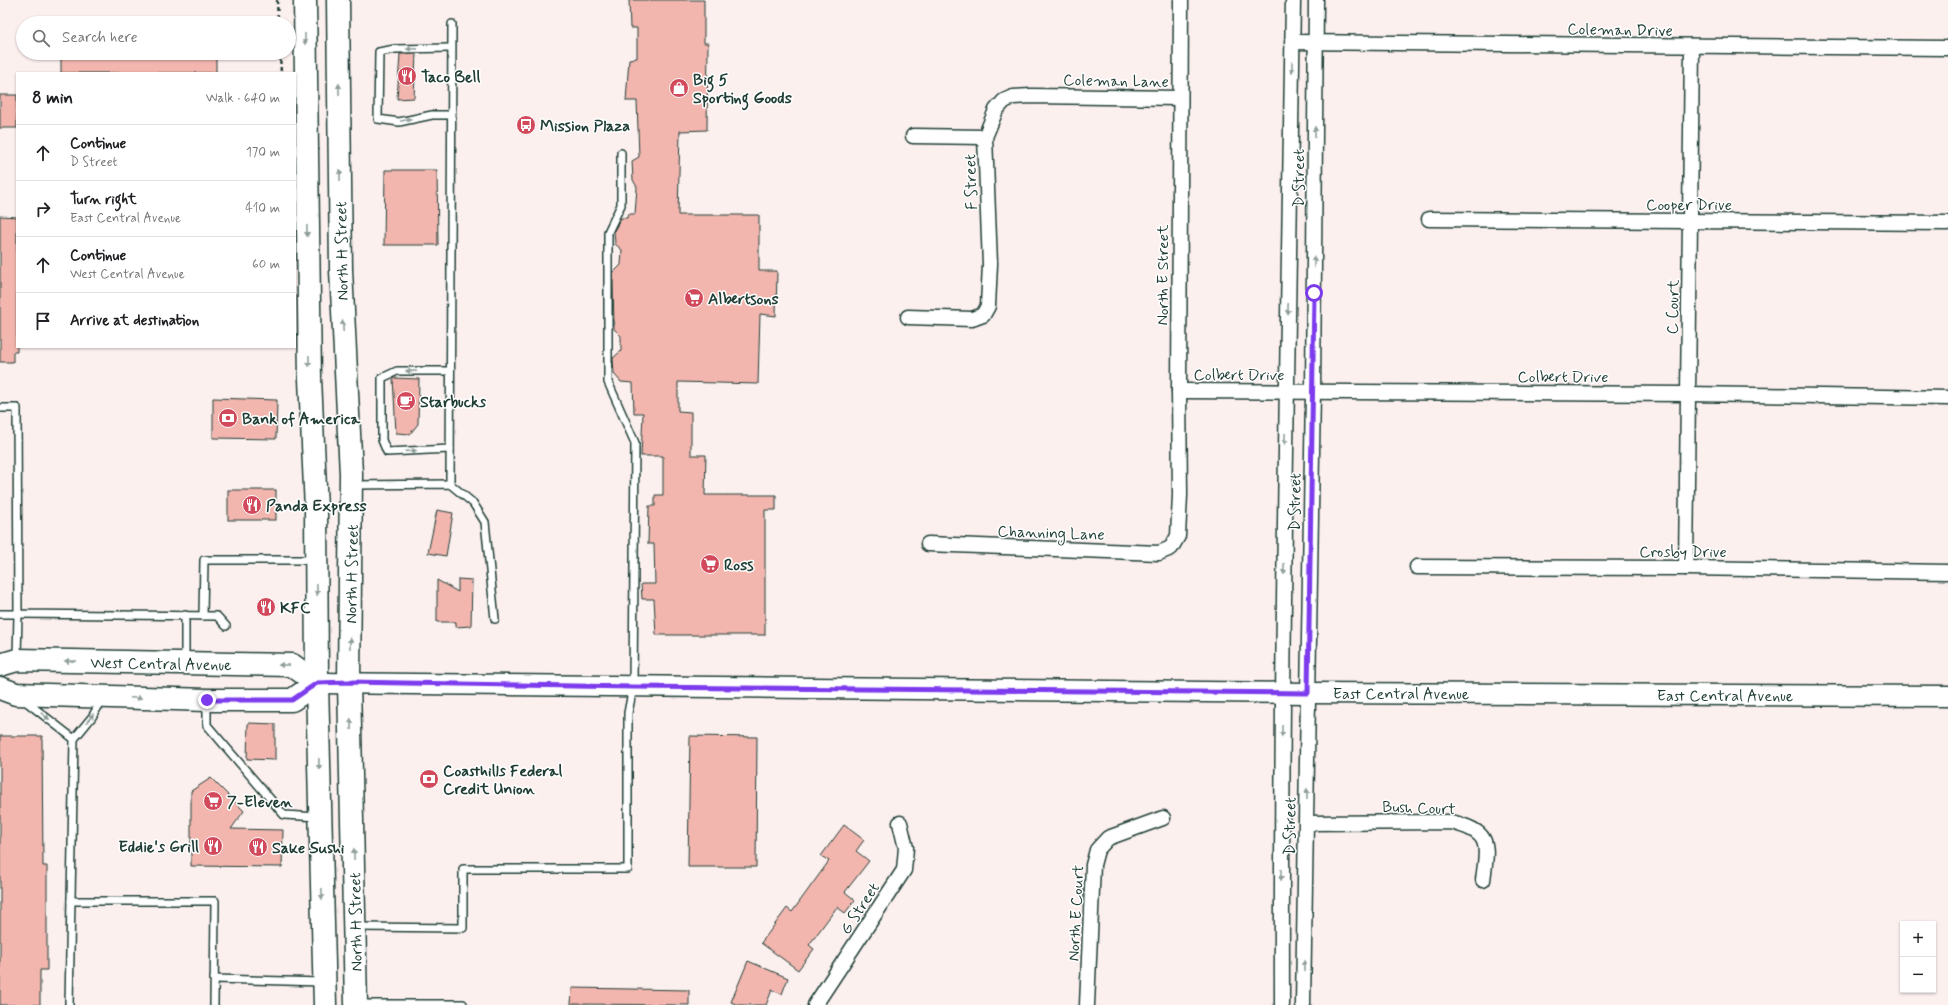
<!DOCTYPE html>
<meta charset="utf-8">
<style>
body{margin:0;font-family:Mynerve,sans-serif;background:#f6f6f6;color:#202124}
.controls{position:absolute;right:12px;bottom:12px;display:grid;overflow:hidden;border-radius:0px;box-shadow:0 1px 3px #0004}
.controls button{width:36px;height:36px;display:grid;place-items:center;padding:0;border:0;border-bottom:1px solid #e0e0e0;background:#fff;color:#202124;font:20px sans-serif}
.stop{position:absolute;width:12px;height:12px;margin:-9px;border:3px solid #7c3aed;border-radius:50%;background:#fff}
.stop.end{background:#7c3aed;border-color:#fff;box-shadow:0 1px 4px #0008}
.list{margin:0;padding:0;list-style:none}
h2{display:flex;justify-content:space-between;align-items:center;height:52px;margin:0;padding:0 16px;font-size:17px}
h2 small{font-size:13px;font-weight:400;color:#757577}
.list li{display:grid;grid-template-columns:26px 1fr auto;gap:12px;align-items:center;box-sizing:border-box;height:56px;padding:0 16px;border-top:1px solid #e0e0e0}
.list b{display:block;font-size:15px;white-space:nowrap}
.list p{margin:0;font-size:13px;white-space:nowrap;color:#757577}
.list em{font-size:13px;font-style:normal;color:#757577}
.icon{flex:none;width:22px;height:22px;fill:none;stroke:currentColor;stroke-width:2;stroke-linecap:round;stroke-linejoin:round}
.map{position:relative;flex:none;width:1948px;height:1005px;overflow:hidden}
.search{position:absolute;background:#fff;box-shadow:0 1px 3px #0004;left:16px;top:16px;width:280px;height:44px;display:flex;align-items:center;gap:10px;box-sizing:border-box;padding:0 14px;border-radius:22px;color:#757577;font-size:15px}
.panel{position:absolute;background:#fff;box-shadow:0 1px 3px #0004;left:16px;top:72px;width:280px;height:276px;border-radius:0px}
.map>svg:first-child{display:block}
.building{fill:#f2b6af;stroke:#1f3d34}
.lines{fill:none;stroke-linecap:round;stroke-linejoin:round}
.lane-casing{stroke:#1f3d34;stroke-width:10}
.street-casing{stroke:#1f3d34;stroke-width:17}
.secondary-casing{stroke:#1f3d34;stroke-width:23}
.primary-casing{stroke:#1f3d34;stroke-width:25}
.highway-casing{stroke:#1f3d34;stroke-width:25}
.path{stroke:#1f3d34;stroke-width:2.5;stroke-dasharray:4 3;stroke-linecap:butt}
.lane{stroke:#fff;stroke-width:7}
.street{stroke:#fff;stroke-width:14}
.secondary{stroke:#fff;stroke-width:20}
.primary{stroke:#fff;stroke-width:22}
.highway{stroke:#fff;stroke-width:22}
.oneway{fill:#8f9e9a}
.route{stroke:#7c3aed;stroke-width:5}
.labels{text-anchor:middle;stroke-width:3;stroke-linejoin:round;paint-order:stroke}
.street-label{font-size:16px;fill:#1f3d34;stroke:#fff}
.poi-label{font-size:16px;font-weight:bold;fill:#1f3d34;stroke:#fff;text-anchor:start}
</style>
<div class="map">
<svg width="1948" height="1005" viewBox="0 0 1948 1005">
<rect width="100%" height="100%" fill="#fcf0ef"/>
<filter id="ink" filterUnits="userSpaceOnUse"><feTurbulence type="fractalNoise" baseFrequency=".025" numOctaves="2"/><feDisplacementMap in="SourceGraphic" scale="8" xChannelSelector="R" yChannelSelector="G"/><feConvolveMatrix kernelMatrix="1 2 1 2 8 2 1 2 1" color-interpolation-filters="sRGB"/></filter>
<g filter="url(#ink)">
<!-- building -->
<g class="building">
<path d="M629,0h75v43h4l-1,87 -27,1 -2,84h81v56h18l-1,45 -16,-2 -2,70 -80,-2v29l13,1v43h15l-1,40h71v15h-11v125h-109l-2,-36h-12l-1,-15h14l-1,-40h-6l1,-38h6v-11h8v-39h-22l2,-43h-9l-1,-30 -12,-1 -7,-8 -1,-16 8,-7v-15l-7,-7 -1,-49v-7l8,-8 1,-15 -7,-6 -1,-13 7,-13h6l1,-4h7l2,-27 -4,-7 -1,-19 7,-4 -2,-56h-11l3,-42 8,-1v-30h-7z"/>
<path d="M61,53h34v2h86v-2h35v20h-155z"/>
<path d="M400,54h16l-2,44 -17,1z"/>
<rect x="0" y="95" width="17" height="33"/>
<path d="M385,170h52l1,75h-54z"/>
<path d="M0,216l17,1v135h-4v10h-13z"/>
<path d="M393,378l26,1 -1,45 -8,10 -14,-1z"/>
<path d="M213,398l64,2 -1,39 -63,-1z"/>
<rect x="228" y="490" width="48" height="30"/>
<path d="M437,510l16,3 -7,43 -18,-3z"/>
<path d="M458,579l14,1 -1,46 -15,1v-5h-19v-42l21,12z"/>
<path d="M248,723l27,1v36l-28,-1z"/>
<path d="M0,736h42l1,130h4v104h-7v35h-40z"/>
<path d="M690,736l67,1 -1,130h-68z"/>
<path d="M211,778l33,33 -13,18 52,1 -1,37 -91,-1v-75z"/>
<path d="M844,825l20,15 -8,11 13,10 -24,31 10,8 -10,13 -8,-6 -28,38 5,4 -16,21 -37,-27 26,-35 5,4 37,-51 -8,-5z"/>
<path d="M748,961l40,17 -6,16 -10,-4 -6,15h-28l-7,-3z"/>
<path d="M572,988l117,2v15l-118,-1z"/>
</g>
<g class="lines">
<!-- lane casing -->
<g class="lane-casing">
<g id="lane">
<path d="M451,115h-19l-33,7 -21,-3 1,-67 16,-3 56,-1"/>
<path d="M0,408h17l1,206 199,2 9,10"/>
<path d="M450,449l-63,3 -5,-12v-62l15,-7h53"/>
<path d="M450,484l2,-460"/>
<path d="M354,485l96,-1 23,19 12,19 10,97"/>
<path d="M0,614h18l-1,44"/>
<path d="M185,615v46"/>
<path d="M203,616l1,-56h110"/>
<path d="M24,700l50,39"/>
<path d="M207,702v23l77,90 34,2"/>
<path d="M71,901h144l-1,104"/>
<path d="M356,927l107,1v-59h165v-156l5,-26 2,-244 -27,-61v-150l13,-27v-52"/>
<path d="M214,979l108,3"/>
<path d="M359,1004h104"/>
<path d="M69,1005l5,-266 18,-22 10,-17"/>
</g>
</g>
<!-- street casing -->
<g class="street-casing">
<g id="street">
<path d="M1292,42l656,6"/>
<path d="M913,136l72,1"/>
<path d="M1429,219l519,4"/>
<path d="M908,317l64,2 11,-4 5,-9 2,-42 -5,-127 11,-27 8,-9 9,-4 18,-1 149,2"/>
<path d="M1179,391l509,3 260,4"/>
<path d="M928,544l231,9 12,-5 7,-12 2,-41 -1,-104 2,-391"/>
<path d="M1417,567l269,1 262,4"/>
<path d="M1686,568l6,-522"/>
<path d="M1307,823l144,-1c40,10 37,21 32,58"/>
<path d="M815,1005l89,-135 2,-22 -6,-25"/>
<path d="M1087,1005l6,-140 4,-15 11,-12 55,-20"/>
<path d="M1282,1005c-1,-335 6,-670 11,-1005"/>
<path d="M1303,1005l10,-613 3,-392"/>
</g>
</g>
<!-- secondary casing -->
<g class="secondary-casing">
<path id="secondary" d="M317,683l991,10 640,3"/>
</g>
<!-- primary casing -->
<g class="primary-casing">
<path id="primary" d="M0,665l17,-5 275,5 25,18 -25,17h-85l-191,-6 -16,-6"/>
</g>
<!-- highway casing -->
<g class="highway-casing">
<g id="highway">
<path d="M305,0l5,379 6,130 1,174 8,322"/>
<path d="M338,0l3,270 10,204 -2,208 7,323"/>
</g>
</g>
<!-- path -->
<g class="path">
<path d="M277,0l1,23"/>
<path d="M280,53l1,20"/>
</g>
<!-- lane -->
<use href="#lane" class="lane"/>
<!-- street -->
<use href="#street" class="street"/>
<!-- secondary -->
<use href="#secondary" class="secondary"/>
<!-- primary -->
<use href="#primary" class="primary"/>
<!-- highway -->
<use href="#highway" class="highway"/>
</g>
<!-- one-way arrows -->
<defs><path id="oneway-solid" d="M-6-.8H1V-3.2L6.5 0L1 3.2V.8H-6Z"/></defs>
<g class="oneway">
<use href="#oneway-solid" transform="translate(305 39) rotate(90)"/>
<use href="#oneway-solid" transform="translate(412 49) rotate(179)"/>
<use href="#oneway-solid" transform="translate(1292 67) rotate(91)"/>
<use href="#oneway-solid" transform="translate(339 89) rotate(-91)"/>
<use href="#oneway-solid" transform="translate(406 120) rotate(-12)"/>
<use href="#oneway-solid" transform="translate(1315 132) rotate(-90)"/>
<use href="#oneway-solid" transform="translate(340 175) rotate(-91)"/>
<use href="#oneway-solid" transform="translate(307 231) rotate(89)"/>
<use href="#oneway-solid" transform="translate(1314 262) rotate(-90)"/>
<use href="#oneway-solid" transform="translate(1288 309) rotate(92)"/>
<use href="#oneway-solid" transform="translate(343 326) rotate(-92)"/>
<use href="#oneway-solid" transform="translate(309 361) rotate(89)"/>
<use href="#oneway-solid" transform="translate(411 371) rotate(-179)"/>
<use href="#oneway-solid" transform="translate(1285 439) rotate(91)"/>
<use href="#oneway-solid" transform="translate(411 451) rotate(-4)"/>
<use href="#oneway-solid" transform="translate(1284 569) rotate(91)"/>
<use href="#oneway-solid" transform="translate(317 590) rotate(89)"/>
<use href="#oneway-solid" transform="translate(350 643) rotate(-89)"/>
<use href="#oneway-solid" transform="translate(70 661) rotate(-179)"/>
<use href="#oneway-solid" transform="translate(284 665) rotate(-179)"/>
<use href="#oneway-solid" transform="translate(136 698) rotate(2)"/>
<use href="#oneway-solid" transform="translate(45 716) rotate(37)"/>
<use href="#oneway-solid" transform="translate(90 718) rotate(-52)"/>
<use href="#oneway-solid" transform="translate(351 724) rotate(-92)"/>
<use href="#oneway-solid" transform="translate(1282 731) rotate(91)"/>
<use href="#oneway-solid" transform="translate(319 764) rotate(89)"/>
<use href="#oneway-solid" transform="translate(1307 794) rotate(-90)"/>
<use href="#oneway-solid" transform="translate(354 854) rotate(-91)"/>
<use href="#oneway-solid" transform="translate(1281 875) rotate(90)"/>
<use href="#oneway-solid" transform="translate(322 894) rotate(89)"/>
<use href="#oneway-solid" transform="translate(1304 966) rotate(-89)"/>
</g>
</g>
<g class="lines" filter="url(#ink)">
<!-- route -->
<path class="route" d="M207,700h85l25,-17 32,-1 284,5 675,6 6,-400"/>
</g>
<!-- icons -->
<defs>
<g id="restaurant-disc" transform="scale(1)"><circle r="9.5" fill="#d1495b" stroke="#fff"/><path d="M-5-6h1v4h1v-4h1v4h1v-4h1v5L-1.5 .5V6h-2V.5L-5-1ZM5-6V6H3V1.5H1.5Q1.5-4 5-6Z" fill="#fff"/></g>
<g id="shop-disc" transform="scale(1)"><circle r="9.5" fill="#d1495b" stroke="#fff"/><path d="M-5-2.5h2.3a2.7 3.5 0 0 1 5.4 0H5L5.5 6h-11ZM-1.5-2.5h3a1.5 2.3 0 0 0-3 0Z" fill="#fff"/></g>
<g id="bus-disc" transform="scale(1)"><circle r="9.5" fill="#d1495b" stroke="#fff"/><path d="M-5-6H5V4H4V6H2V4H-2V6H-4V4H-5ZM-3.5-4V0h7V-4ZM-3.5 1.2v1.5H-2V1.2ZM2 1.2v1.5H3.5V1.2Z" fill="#fff"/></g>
<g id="supermarket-disc" transform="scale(1)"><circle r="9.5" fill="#d1495b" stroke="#fff"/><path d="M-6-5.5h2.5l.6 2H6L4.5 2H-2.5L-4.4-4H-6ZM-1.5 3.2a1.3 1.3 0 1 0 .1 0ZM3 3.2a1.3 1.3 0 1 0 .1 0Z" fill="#fff"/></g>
<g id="cafe-disc" transform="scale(1)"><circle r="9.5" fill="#d1495b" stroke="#fff"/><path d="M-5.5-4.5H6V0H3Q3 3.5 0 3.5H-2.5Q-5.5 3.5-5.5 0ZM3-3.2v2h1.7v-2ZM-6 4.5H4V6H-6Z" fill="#fff"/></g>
<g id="bank-disc" transform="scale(1)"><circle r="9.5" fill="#d1495b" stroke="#fff"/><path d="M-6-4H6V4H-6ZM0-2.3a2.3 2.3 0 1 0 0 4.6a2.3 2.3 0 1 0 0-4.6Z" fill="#fff"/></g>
</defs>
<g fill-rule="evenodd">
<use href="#restaurant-disc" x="407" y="76"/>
<use href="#shop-disc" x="679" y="88"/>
<use href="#bus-disc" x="526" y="125"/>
<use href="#supermarket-disc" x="694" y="298"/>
<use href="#cafe-disc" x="406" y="401"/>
<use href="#bank-disc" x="228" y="418"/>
<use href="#restaurant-disc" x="252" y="505"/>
<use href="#supermarket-disc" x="710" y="564"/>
<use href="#restaurant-disc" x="266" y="607"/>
<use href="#bank-disc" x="429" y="779"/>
<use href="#supermarket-disc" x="213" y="801"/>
<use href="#restaurant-disc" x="213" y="846"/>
<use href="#restaurant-disc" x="258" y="847"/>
</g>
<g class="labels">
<!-- street labels -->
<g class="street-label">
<text transform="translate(1620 29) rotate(1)" y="6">Coleman Drive</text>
<text transform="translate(1116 80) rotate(1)" y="6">Coleman Lane</text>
<text transform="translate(1298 178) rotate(-90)" y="6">D Street</text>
<text transform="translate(970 182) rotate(-92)" y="6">F Street</text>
<text x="1689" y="210">Cooper Drive</text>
<text transform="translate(341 251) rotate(-91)" y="6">North H Street</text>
<text transform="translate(1162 275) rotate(-90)" y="6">North E Street</text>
<text transform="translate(1672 307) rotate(-89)" y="6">C Court</text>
<text x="1239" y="380">Colbert Drive</text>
<text x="1563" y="382">Colbert Drive</text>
<text transform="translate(1294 502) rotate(-89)" y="6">D Street</text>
<text transform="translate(1051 532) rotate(2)" y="6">Channing Lane</text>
<text x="1683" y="557">Crosby Drive</text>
<text transform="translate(351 574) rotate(-89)" y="6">North H Street</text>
<text transform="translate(161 663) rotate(1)" y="6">West Central Avenue</text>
<text x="1401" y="699">East Central Avenue</text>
<text x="1725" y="701">East Central Avenue</text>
<text transform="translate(1419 807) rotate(2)" y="6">Bush Court</text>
<text transform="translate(1289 826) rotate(-89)" y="6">D Street</text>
<text transform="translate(859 908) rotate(-57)" y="6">G Street</text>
<text transform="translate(1075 913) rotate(-87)" y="6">North E Court</text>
<text transform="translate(355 922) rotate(-91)" y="6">North H Street</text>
</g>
<!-- poi labels -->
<g class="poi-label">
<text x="421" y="82">Taco Bell</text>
<text x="693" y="85">Big 5<tspan x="693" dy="18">Sporting Goods</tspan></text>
<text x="540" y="131">Mission Plaza</text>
<text x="708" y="304">Albertsons</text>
<text x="420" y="407">Starbucks</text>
<text x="242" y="424">Bank of America</text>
<text x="266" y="511">Panda Express</text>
<text x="724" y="570">Ross</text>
<text x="280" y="613">KFC</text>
<text x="443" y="776">Coasthills Federal<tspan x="443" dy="18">Credit Union</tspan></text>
<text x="227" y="807">7-Eleven</text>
<text x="199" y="852" text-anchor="end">Eddie's Grill</text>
<text x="272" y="853">Sake Sushi</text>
</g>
</g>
</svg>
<div class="controls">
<button>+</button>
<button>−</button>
</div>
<div class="stop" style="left:1314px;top:293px"></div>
<div class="stop end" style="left:207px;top:700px"></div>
<div class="search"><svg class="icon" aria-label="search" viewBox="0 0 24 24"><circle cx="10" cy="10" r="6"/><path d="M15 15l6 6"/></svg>Search here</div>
<section class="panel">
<h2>8 min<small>Walk · 640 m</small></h2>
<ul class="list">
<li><svg class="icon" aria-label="ahead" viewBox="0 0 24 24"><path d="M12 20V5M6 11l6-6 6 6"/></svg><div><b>Continue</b><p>D Street</p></div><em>170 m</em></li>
<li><svg class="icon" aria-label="right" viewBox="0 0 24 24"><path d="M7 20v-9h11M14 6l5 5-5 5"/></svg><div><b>Turn right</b><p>East Central Avenue</p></div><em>410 m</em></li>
<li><svg class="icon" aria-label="ahead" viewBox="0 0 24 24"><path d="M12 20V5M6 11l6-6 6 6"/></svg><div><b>Continue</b><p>West Central Avenue</p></div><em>60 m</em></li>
<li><svg class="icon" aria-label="arrive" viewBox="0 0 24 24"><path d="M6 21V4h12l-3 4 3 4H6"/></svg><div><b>Arrive at destination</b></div></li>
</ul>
</section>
</div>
